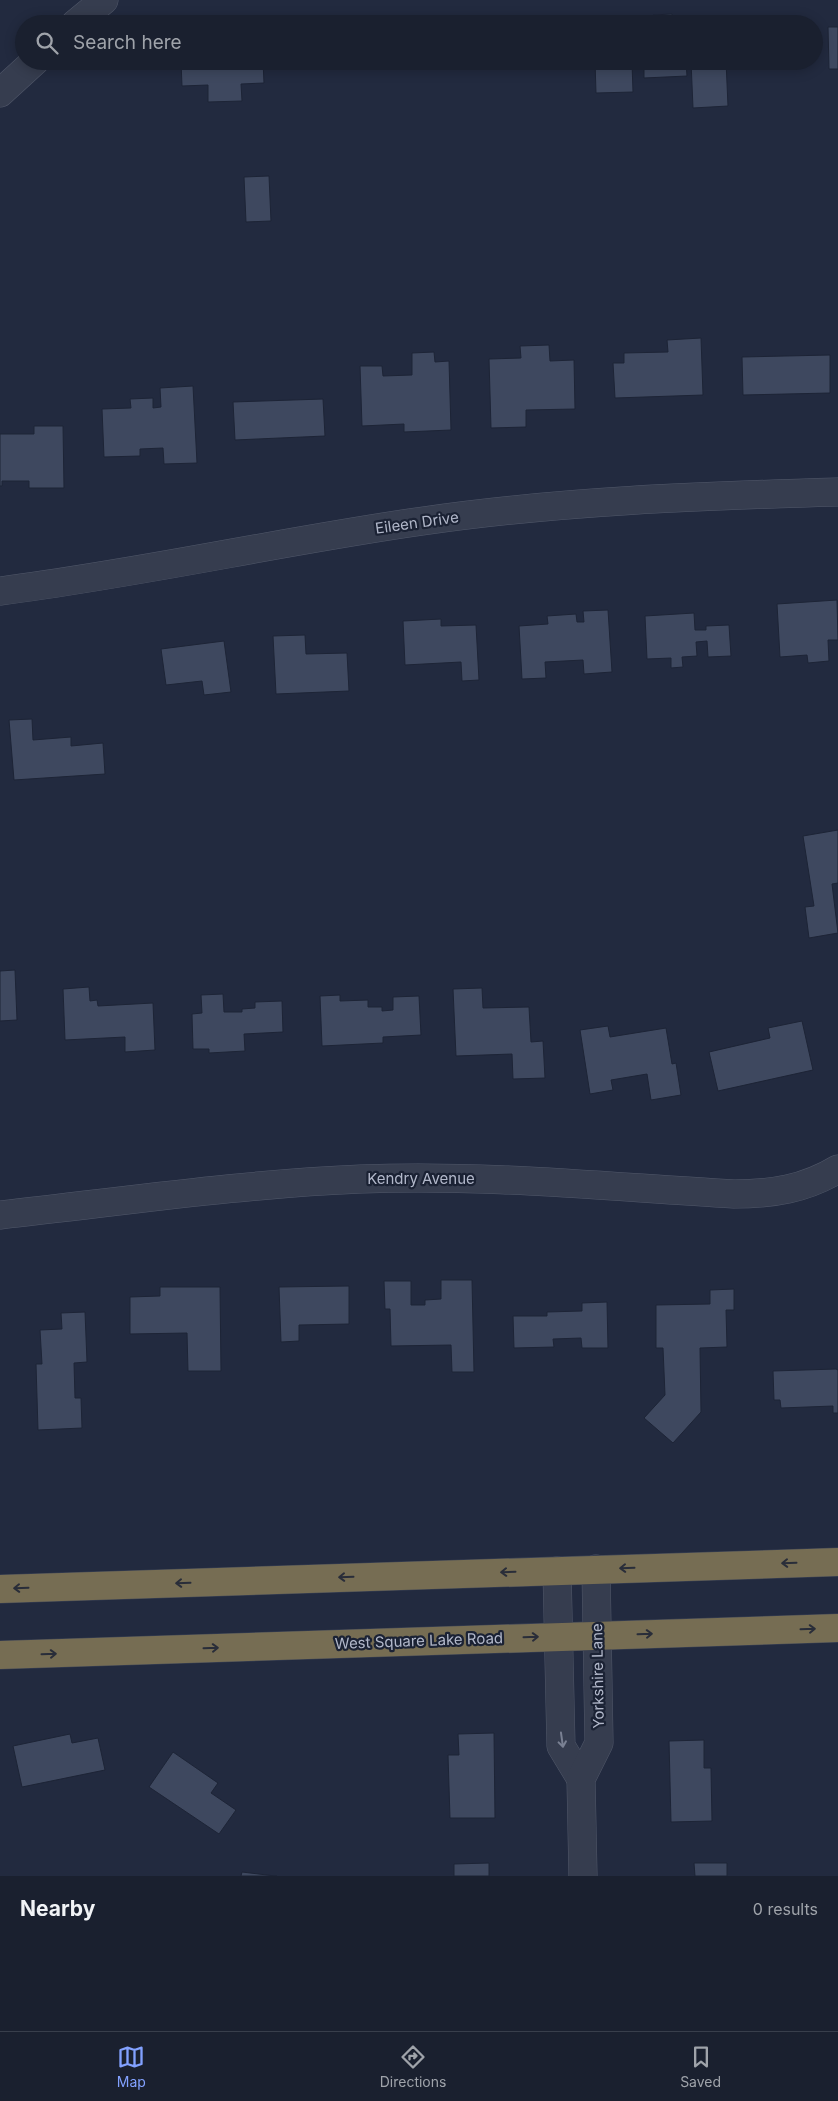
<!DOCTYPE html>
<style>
body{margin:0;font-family:Inter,sans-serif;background:#272d3b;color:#f1f3f6}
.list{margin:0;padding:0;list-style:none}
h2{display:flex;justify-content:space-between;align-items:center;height:65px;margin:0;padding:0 20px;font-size:21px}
h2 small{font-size:16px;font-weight:400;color:#9fa3aa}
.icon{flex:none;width:28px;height:28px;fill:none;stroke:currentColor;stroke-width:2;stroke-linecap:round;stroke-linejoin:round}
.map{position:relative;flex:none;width:838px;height:1876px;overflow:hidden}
.search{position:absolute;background:#1a202f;box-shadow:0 2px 12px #0003;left:15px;right:15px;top:15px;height:55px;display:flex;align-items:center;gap:12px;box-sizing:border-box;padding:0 18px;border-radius:28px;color:#9fa3aa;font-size:19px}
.sheet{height:155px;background:#1a202f}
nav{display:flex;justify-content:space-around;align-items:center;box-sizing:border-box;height:70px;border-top:1px solid #383e4b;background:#1a202f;font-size:14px;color:#9fa3aa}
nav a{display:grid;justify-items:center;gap:2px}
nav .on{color:#82a1ff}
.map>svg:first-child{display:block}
.building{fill:#3e485f;stroke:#1d2436}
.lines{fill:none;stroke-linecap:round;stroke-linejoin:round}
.street-casing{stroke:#51586a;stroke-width:29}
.highway-casing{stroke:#3e4557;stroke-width:29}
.street{stroke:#363d4f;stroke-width:28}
.highway{stroke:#766d53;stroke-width:28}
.oneway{stroke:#292d39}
.oneway2{stroke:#7a8193}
.labels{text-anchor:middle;stroke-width:4.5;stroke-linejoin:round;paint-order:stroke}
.street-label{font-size:15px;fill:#b2b8ca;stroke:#1b2234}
</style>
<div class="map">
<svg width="838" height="1876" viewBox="0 0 838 1876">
<rect width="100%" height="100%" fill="#222a3f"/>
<!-- building -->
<g class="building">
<path d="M672,14v10h-19v-9z"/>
<path d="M828,27h10v42h-9z"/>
<path d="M181,61h82l1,22 -23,1 1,17 -34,1v-17l-26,1z"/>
<path d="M595,61h91l1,15 -43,2v-16l-12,1 1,29 -37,1z"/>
<path d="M691,61h35l2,45 -35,2z"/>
<path d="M269,176l2,45 -25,1 -2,-45z"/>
<path d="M701,338l2,57 -88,3 -2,-35h11v-10l44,-1 -1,-12z"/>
<path d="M549,345l1,16 24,-1 1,49 -49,1v17l-35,1 -2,-69 32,-1 -1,-12z"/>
<path d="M434,352l1,10 14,-1 2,69 -47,2v-8l-42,2 -2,-60h22l1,10 29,-1v-22z"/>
<path d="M830,355v38l-87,2 -1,-38z"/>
<path d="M193,386l4,77 -33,1 -1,-16 -23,1v7l-36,1 -2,-48 29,-1 -1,-9 23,-1v10l8,-1 -1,-19z"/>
<path d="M323,399l2,37 -90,4 -2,-38z"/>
<path d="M34,426h29l1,62h-35v-7h-27v5h-2v-52h34z"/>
<path d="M837,600l1,40h-10l1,21 -21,2 -1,-8 -27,2 -3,-53z"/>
<path d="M608,610l4,62 -28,2 -1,-14 -38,2 1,16 -24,1 -3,-53 29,-2 -1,-8 29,-2 1,8h7l-1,-11z"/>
<path d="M694,613l1,17h11v-4l23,-1 2,31 -23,1 -1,-16 -11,1 1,14 -15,1 1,10 -12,1v-10l-24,1 -2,-43z"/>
<path d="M441,619v7l35,-1 3,55 -17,1 -1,-19 -56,3 -2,-44z"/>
<path d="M305,635l1,19 41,-1 2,38 -73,3 -3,-58z"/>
<path d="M224,641l7,51 -27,3 -2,-14 -36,4 -5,-36z"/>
<path d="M32,719l1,21 38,-3v9l32,-3 2,31 -91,6 -5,-60z"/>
<path d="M838,830v53l-6,1 6,49 -29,5 -4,-31 9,-1 -11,-70z"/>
<path d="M15,970l2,50 -17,1v-50z"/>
<path d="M89,987l1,14 7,-1 1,6 55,-3 2,47 -30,2v-15l-60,3 -2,-51z"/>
<path d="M482,988l1,20 46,-1 2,35 12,-1 2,37 -32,1 -1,-25 -56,2 -3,-67z"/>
<path d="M223,994l1,18h18v-3l13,-1v-6l27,-1 1,31 -39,2 1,17 -36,2v-4h-16l-1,-35 10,-1 -1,-18z"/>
<path d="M340,995v6l28,-1v7h14v4l11,-1v-13l26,-1 2,39 -38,2v6l-61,3 -2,-50z"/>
<path d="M802,1021l11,49 -95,21 -9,-39 61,-14 -2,-10z"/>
<path d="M608,1026l2,11 56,-9 6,36 4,-1 5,32 -30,5 -4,-26 -36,6 2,10 -23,4 -10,-64z"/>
<path d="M441,1280h31l2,92h-22l-1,-27 -60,1 -1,-37h-5l-1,-28h27v24h14v-5l16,-1z"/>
<path d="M349,1286v38l-50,1v16l-18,1 -2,-55z"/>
<path d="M160,1287h60l1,84h-33l-1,-38 -57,1v-37l30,-1z"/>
<path d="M734,1289v21h-8l1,37 -27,1 1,64 -28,31 -29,-25 21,-23 -2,-47h-7v-43l54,-1v-14z"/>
<path d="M607,1302l1,46h-26l-1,-10 -28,1 1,8 -40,1 -1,-32h34v-4l35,-1v-8z"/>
<path d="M85,1312l2,50 -13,1 1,35h6l1,30 -44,2 -2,-66h6l-2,-34 22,-1 -1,-16z"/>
<path d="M836,1369l2,1v43h-5v-7l-52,2 -1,-8h-6l-1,-29z"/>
<path d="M494,1733l1,85h-45l-2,-63h11l-1,-21z"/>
<path d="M70,1734l2,9 26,-5 7,32 -83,17 -9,-41z"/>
<path d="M704,1740v28h7l1,53 -41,1 -2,-81z"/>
<path d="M173,1752l45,31 -7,10 25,17 -17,24 -70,-47z"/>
<path d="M489,1863v13h-35v-12z"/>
<path d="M694,1863h33v13h-32z"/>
<path d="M242,1872l33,4h2h-36z"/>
</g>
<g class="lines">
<!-- street casing -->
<g class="street-casing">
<g id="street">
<path d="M75,24l29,-24"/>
<path d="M0,93l35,-32"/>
<path d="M0,591c142,-18 282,-50 423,-70 138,-20 276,-25 415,-29"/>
<path d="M0,1215c120,-13 240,-31 361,-36 124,-5 249,8 373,15 38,0 71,-5 104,-25"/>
<path d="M557,1571l4,175 20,33"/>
<path d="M583,1876l-2,-97 18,-36 -3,-174"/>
</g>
</g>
<!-- highway casing -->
<g class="highway-casing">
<g id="highway">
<path d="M0,1589l838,-27"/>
<path d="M0,1655l838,-27"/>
</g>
</g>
<!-- street -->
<use href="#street" class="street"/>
<!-- highway -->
<use href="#highway" class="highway"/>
</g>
<!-- one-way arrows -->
<defs><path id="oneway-shaft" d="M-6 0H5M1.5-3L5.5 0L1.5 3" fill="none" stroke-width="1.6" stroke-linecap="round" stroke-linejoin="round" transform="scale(1.25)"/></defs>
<g class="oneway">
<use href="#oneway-shaft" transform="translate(789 1563) rotate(178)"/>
<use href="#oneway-shaft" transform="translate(627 1568) rotate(178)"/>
<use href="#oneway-shaft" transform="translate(508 1572) rotate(178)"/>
<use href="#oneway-shaft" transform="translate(346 1577) rotate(178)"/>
<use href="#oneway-shaft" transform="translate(183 1583) rotate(178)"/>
<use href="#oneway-shaft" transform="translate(21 1588) rotate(178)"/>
<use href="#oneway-shaft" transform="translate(808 1629) rotate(-2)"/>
<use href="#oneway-shaft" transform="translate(645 1634) rotate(-2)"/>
<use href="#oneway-shaft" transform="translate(531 1637) rotate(-2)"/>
<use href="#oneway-shaft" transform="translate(211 1648) rotate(-2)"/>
<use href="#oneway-shaft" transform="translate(49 1654) rotate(-2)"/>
</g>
<use class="oneway2" href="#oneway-shaft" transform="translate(562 1740) rotate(82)"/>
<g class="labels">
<!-- street labels -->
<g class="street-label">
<text transform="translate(417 523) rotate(-8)" y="5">Eileen Drive</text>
<text x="421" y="1184">Kendry Avenue</text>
<text transform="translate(419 1641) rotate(-2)" y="5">West Square Lake Road</text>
<text transform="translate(598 1676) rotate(-91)" y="5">Yorkshire Lane</text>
</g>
</g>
</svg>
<div class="search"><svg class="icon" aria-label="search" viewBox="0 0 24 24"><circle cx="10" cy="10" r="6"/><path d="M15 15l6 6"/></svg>Search here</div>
</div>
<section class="sheet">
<h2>Nearby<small>0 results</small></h2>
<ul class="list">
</ul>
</section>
<nav>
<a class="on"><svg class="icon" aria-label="map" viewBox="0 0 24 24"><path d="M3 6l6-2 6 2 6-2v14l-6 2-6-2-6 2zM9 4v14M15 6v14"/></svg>Map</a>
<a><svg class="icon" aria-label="directions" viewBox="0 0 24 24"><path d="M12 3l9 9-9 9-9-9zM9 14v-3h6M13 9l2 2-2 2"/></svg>Directions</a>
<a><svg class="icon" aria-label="saved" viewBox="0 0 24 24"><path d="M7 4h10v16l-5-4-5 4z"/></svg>Saved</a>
</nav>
